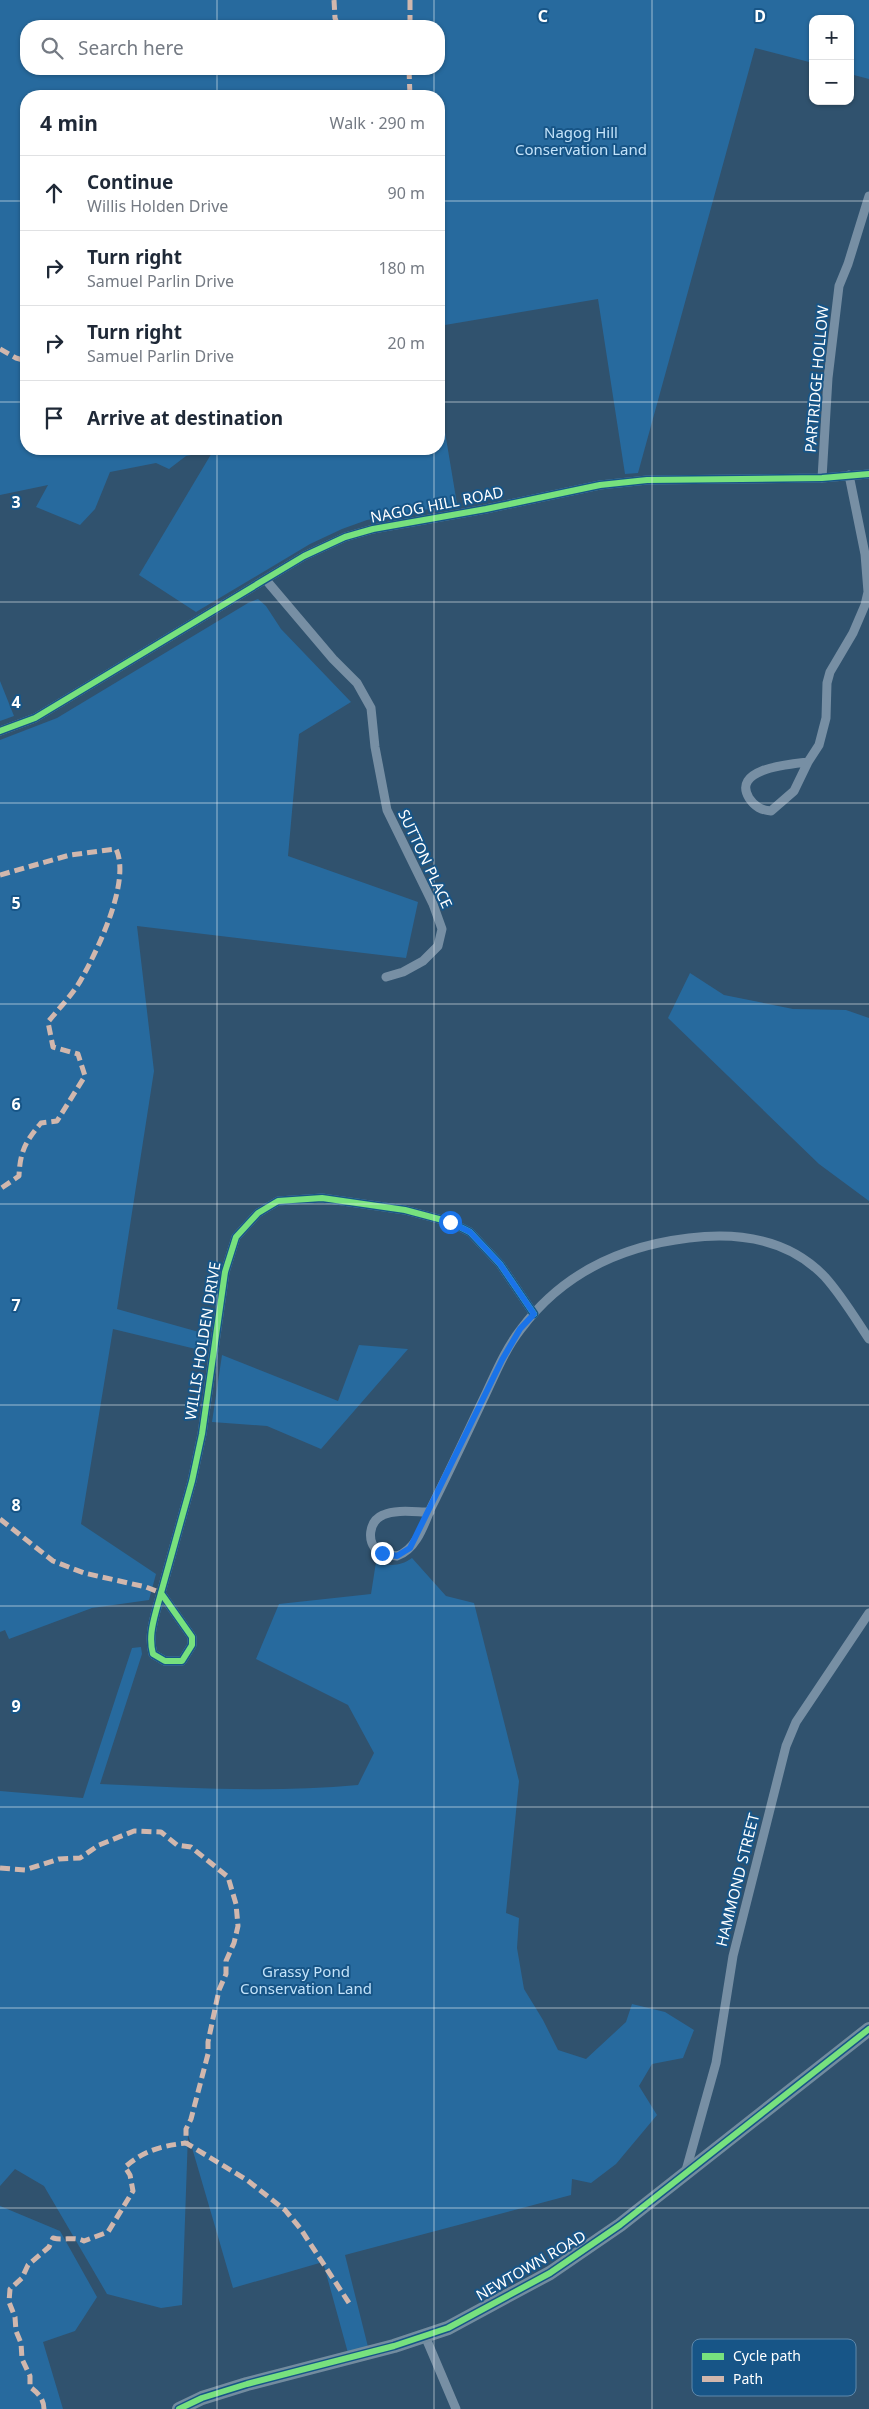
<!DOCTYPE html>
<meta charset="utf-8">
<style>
body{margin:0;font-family:"Noto Sans",sans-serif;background:#f2f2f3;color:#1f2937}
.controls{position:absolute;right:15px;top:15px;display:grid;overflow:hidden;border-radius:10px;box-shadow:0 1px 4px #0004}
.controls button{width:45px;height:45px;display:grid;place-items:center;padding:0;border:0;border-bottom:1px solid #e0e1e3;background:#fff;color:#1f2937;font:25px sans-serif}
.stop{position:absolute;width:15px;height:15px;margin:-11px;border:4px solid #1a73e8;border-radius:50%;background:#fff}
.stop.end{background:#1a73e8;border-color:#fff;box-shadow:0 1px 5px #0008}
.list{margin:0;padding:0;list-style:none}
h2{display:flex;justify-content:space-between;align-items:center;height:65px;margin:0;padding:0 20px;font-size:21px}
h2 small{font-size:16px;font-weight:400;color:#747a83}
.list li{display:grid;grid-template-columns:32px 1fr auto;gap:15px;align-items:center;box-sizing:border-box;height:75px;padding:0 20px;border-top:1px solid #e0e1e3}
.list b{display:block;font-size:19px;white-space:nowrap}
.list p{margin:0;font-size:16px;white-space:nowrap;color:#747a83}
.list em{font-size:16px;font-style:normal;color:#747a83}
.icon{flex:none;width:28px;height:28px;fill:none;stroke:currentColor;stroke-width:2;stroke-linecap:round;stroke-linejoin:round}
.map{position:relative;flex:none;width:869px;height:2409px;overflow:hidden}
.search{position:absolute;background:#fff;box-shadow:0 1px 4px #0004;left:20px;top:20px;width:425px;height:55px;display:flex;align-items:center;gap:12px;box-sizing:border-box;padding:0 18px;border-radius:20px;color:#747a83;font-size:19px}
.panel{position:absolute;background:#fff;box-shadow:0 1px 4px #0004;left:20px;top:90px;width:425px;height:365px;border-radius:20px}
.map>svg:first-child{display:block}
.green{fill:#276a9e;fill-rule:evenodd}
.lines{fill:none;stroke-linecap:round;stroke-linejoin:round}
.street{stroke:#778fa4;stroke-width:9}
.secondary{stroke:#738c9f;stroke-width:14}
.quiet{stroke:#d1b7ad;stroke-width:5;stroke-dasharray:10 5;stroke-linecap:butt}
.cycleway-casing{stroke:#175587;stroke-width:9}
.cycleway{stroke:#77e17e;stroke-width:6}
.route{stroke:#1a73e8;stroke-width:6}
.grid{fill:none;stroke:#fff;stroke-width:1;stroke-opacity:0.55}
.labels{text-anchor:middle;stroke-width:4;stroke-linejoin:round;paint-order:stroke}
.park-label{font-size:15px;fill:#c3e3fa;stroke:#175587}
.street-label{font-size:15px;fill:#fff;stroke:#175587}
.key{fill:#175587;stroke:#5d88ab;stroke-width:1}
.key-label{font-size:14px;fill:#fff}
.grid-label{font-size:16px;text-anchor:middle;font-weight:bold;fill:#fff;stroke:#175587;stroke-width:4;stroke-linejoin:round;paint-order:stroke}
</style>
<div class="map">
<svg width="869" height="2409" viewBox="0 0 869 2409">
<rect width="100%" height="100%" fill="#30526e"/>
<!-- green -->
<g class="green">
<path d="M0,0h869v79l-19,-5v-55h-37v44l-58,-15 -117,425 -13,1 -27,-175 -159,27v-230h-413v353h413v-53l18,108 -90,16 -25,9 -32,15 -114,68 -57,-37 74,-124 -27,5 -17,13 -13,-6 -46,9 -15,37 -15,16 -44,-18 12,-22 -48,10zM26,26h413v43h-413z"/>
<path d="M258,599l8,7 15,23 70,73 -52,32 -11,122 130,46 -12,56 -269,-32 17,145 -37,238 89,25 -2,17 -91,-22 -32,195 75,50 -7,26 -57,8 -83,31 -4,-9 -5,2v-892l57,-22 191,-115z"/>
<path d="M0,681l14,35 -14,5z"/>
<path d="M690,973l34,22 69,14 53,1 23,8v183l-50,-37 -151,-146z"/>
<path d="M359,1345l49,4 -87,100 -54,-23 -55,-4 10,-67 116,46z"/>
<path d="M412,1558l34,38 28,7 45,178 -13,132 13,5 -2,30 7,41 19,31 15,30 28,9 40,-37 6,-18 33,8 29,18 -11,28 -31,6 -13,22 18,29 -41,49 -25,19 -19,-4 -1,16 -226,60 23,92 -20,6 -25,-91 -90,26 -45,-154 -6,171 -21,3 -54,-14 -63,-108 -29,-17 -15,17v-395l83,7 49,-150 9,-1 1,7 -42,130c86,4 172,9 258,1l16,-32 -26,-48 -92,-46 23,-55 92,-10 5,-32c14,4 23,5 36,-4z"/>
<path d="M0,2206l60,25 37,66 -22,34 -32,11 20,67h-63z"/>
</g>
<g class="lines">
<!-- street -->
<g class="street">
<path d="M822,478l6,-100 11,-92 9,-22 21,-68"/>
<path d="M266,580l67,79 24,24 14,25 4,39 12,63 46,94 9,25 -4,17 -15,15 -20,11 -17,5"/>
<path d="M0,731l35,-13 269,-162 41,-19 28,-8 113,-20 114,-24 47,-5 175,-2 47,-4"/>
<path d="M808,762c-16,2 -77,6 -59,36 6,9 12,12 22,13l23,-20 14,-29 11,-17 7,-27 1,-35 3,-11 23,-39 12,-28 3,-13 -3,-38 -16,-79"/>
<path d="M430,1512c-15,0 -34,-3 -47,3 -14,6 -17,27 -5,36 6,4 13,4 19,5 19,-6 27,-31 34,-48 17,-34 33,-68 49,-102 13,-26 23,-54 41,-77 41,-55 100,-83 168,-91 49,-6 100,1 136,39 17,19 30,41 44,62"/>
<path d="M161,1593l31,44v8l-10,16h-17l-12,-7c-4,-15 -1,-28 3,-43l36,-130 10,-47 23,-162 11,-35 22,-24 20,-12 44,-3 83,12 45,12 20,10 30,32 34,50"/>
<path d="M685,2174l31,-111 17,-107 53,-210 10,-24 73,-109"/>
<path d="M425,2336l31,73"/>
</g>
<!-- secondary -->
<path class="secondary" d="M179,2409l23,-11 45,-14 147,-38 54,-18 102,-55 70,-48 249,-196"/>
<!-- quiet -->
<g class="quiet">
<path d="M334,0l1,18 3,8"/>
<path d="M410,0v26"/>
<path d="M409,69l1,27"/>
<path d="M0,349l16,9 10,3"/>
<path d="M0,875l70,-20 46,-6c15,31 -17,98 -33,127 -8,16 -23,31 -35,46l5,25 25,7 7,22 -28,45 -16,2c-16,19 -21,29 -22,53l-19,13"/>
<path d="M0,1519l53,42 31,12 62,14 15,6"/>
<path d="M0,1868l25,2 34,-11 21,-1 19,-13 35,-14 27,1 16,13 14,2 37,30 8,27 2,22 -4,17 -8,18v13l-7,16 -11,52v12l-17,65 -5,10v14l61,37 38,30 15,18 51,78"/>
<path d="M44,2409c0,-10 -6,-16 -14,-22v-11l-8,-17 -1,-16 -5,-12 -1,-14 -6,-15 1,-13 12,-11 6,-13 21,-18 4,-9c11,3 21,-2 31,3l24,-9 25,-41 -3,-16 -5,-8c20,-17 36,-21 61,-24"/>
</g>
<!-- cycleway casing -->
<g class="cycleway-casing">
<g id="cycleway">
<path d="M0,731l35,-13 269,-162 41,-19 28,-8 113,-20 114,-24 47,-5 175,-2 47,-4"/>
<path d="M161,1593l31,44v8l-10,16h-17l-12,-7c-4,-15 -1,-28 3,-43l36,-130 10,-47 23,-162 11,-35 22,-24 20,-12 44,-3 83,12 45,12 20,10 30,32 34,50"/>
<path d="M179,2409l23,-11 45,-14 147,-38 54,-18 102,-55 70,-48 249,-196"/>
</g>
</g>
<!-- cycleway -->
<use href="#cycleway" class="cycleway"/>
</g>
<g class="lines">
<!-- route -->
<path class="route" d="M382,1553l15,3 13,-8 92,-188 18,-31 14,-15 -34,-50 -30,-32 -20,-10"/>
</g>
<!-- grid -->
<path class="grid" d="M217,0v26M434,0v26M652,0v2409M217,69v27M434,69v27M0,201h26M439,201h430M0,402h26M439,402h430M217,449v1960M434,449v1960M0,602h869M0,803h869M0,1004h869M0,1204h869M0,1405h869M0,1606h869M0,1807h869M0,2008h869M0,2208h869"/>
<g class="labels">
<!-- park labels -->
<g class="park-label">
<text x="581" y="138">Nagog Hill<tspan x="581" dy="17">Conservation Land</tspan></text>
<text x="306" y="1977">Grassy Pond<tspan x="306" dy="17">Conservation Land</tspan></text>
</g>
<!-- street labels -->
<g class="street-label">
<text transform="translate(817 379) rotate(-85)" y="5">PARTRIDGE HOLLOW</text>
<text transform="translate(437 505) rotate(-11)" y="5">NAGOG HILL ROAD</text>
<text transform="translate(425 859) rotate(65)" y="5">SUTTON PLACE</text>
<text transform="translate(203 1341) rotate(-81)" y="5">WILLIS HOLDEN DRIVE</text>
<text transform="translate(738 1880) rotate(-76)" y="5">HAMMOND STREET</text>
<text transform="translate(531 2266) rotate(-30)" y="5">NEWTOWN ROAD</text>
</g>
</g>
<!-- legend -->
<rect x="692" y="2339" width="164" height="57" rx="8" class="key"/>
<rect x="702" y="2353" width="22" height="7" fill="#77e17e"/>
<rect x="702" y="2376" width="22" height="6" fill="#d1b7ad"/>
<g class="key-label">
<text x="733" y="2361">Cycle path</text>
<text x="733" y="2384">Path</text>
</g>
<g class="grid-label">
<text x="543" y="22">C</text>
<text x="760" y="22">D</text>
<text x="16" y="508">3</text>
<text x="16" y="708">4</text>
<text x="16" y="909">5</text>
<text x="16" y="1110">6</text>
<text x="16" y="1311">7</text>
<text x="16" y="1511">8</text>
<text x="16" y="1712">9</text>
</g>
</svg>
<div class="controls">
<button>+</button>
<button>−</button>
</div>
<div class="stop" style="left:450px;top:1222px"></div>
<div class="stop end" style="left:382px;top:1553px"></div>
<div class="search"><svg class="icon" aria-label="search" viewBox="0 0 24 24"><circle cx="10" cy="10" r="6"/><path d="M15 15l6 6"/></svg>Search here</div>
<section class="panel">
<h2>4 min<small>Walk · 290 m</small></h2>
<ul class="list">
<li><svg class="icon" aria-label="ahead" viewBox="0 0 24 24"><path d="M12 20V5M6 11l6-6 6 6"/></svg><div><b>Continue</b><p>Willis Holden Drive</p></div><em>90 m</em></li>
<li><svg class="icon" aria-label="right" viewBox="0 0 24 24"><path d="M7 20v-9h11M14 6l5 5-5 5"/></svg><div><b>Turn right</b><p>Samuel Parlin Drive</p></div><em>180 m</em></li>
<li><svg class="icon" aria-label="right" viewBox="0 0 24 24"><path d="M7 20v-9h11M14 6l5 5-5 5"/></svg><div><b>Turn right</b><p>Samuel Parlin Drive</p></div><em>20 m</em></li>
<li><svg class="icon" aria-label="arrive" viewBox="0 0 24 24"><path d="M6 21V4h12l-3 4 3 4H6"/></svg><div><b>Arrive at destination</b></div></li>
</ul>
</section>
</div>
